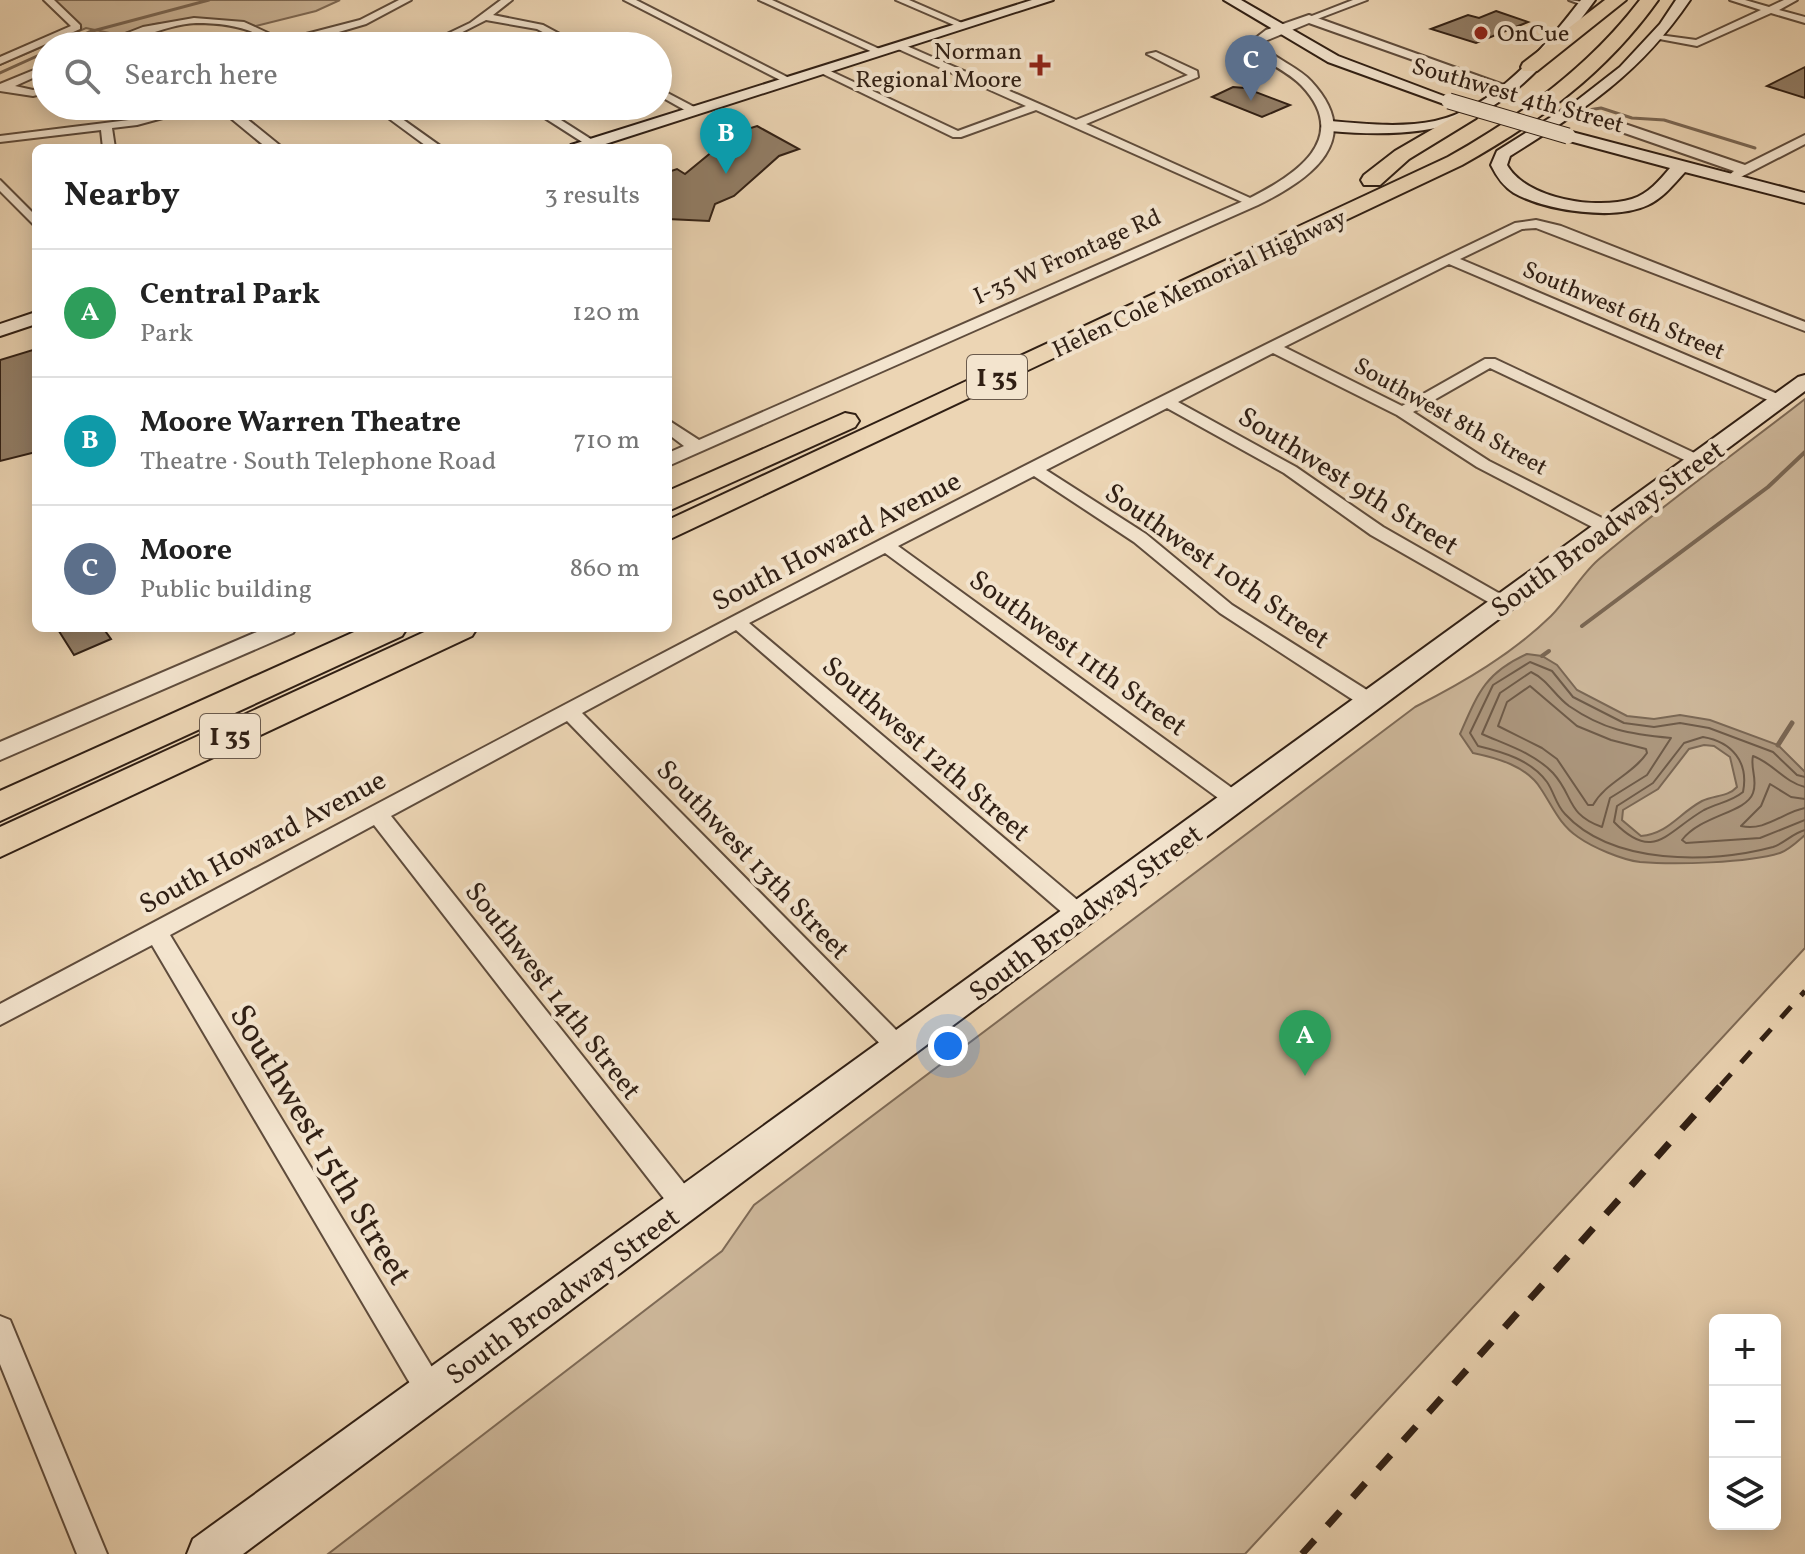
<!DOCTYPE html>
<meta charset="utf-8">
<style>
body{margin:0;font-family:Vollkorn,serif;background:#f2f2f2;color:#222}
.controls{position:absolute;right:24px;bottom:24px;display:grid;overflow:hidden;border-radius:12px;box-shadow:0 4px 20px #0003}
.controls button{width:72px;height:72px;display:grid;place-items:center;padding:0;border:0;border-bottom:2px solid #e0e0e0;background:#fff;color:#222;font:40px sans-serif}
.you{position:absolute;left:948px;top:1046px;width:28px;height:28px;margin:-20px;border:6px solid #fff;border-radius:50%;background:#1a73e8;box-shadow:0 0 0 12px #1a73e833}
.badge{display:grid;place-items:center;width:52px;height:52px;border-radius:50%;background:#d93025;color:#fff;font-size:26px;font-weight:700}
.pin{position:absolute;translate:-50% -66px;filter:drop-shadow(0 2px 4px #0008)}
.pin::after{content:'';position:absolute;top:42px;width:28px;height:24px;background:inherit;clip-path:polygon(0 0,100% 0,50% 100%)}
.list{margin:0;padding:0;list-style:none}
h2{display:flex;justify-content:space-between;align-items:center;height:104px;margin:0;padding:0 32px;font-size:34px}
h2 small{font-size:26px;font-weight:400;color:#767676}
.list li{display:grid;grid-template-columns:52px 1fr auto;gap:24px;align-items:center;box-sizing:border-box;height:128px;padding:0 32px;border-top:2px solid #e0e0e0}
.list b{display:block;font-size:30px;white-space:nowrap}
.list p{margin:0;font-size:26px;white-space:nowrap;color:#767676}
.list em{font-size:26px;font-style:normal;color:#767676}
.icon{flex:none;width:44px;height:44px;fill:none;stroke:currentColor;stroke-width:2;stroke-linecap:round;stroke-linejoin:round}
.map{position:relative;flex:none;width:1805px;height:1554px;overflow:hidden}
.search{position:absolute;background:#fff;box-shadow:0 4px 20px #0003;left:32px;top:32px;width:640px;height:88px;display:flex;align-items:center;gap:20px;box-sizing:border-box;padding:0 28px;border-radius:44px;color:#767676;font-size:30px}
.panel{position:absolute;background:#fff;box-shadow:0 4px 20px #0003;left:32px;top:144px;width:640px;height:488px;border-radius:12px}
.map>svg:first-child{display:block}
.green{fill:#ccb699;stroke:#7e6a56;stroke-width:2}
.water{fill:#ac977e;stroke:#7a6754;stroke-width:2;fill-rule:evenodd}
.lines{fill:none;stroke-linecap:round;stroke-linejoin:round}
.shore{stroke:#6e5b49;stroke-width:2}
.stream-far2{stroke:#7a6754;stroke-width:3}
.stream-far1{stroke:#7a6754;stroke-width:4}
.stream{stroke:#7a6754;stroke-width:5}
.building{fill:#927e67;stroke:#301f14;stroke-width:2}
.minor-casing{stroke:#5f4c3c;stroke-width:4}
.tertiary-casing{stroke:#5f4c3c;stroke-width:4}
.secondary-casing{stroke:#301f14;stroke-width:4}
.motorway-casing{stroke:#301f14;stroke-width:4}
.minor{fill:#f3e4ce;fill-rule:evenodd}
.tertiary{fill:#f3e4ce;fill-rule:evenodd}
.secondary{fill:#f3e4ce;fill-rule:evenodd}
.motorway{fill:#ecd5b4;fill-rule:evenodd}
.rail-far1{stroke:#301f14;stroke-width:5;stroke-dasharray:15 15;stroke-linecap:butt}
.rail{stroke:#301f14;stroke-width:7;stroke-dasharray:19 19;stroke-linecap:butt}
.secondary-bridge-casing{stroke:#301f14;stroke-width:17;stroke-linecap:butt}
.secondary-bridge{stroke:#f3e4ce;stroke-width:15}
.poi-dot{fill:#8f2418;stroke:#f3e4ce;stroke-width:3}
.labels{text-anchor:middle;stroke-width:8;stroke-linejoin:round;paint-order:stroke}
.far-poi-label{font-size:24px;fill:#301f14;stroke:#f3e4ce;text-anchor:start}
.far-street-label{font-size:24px;fill:#301f14;stroke:#f3e4ce}
.shield{fill:#f3e4ce;stroke:#6a5a4c;stroke-width:2}
.shield-label{font-size:26px;font-weight:bold;fill:#301f14}
.street-label{font-size:28px;fill:#301f14;stroke:#f3e4ce}
.near-street-label{font-size:34px;fill:#301f14;stroke:#f3e4ce}
</style>
<div class="map">
<svg width="1805" height="1554" viewBox="0 0 1805 1554">
<rect width="100%" height="100%" fill="#ecd5b4"/>
<filter id="stains"><feTurbulence type="fractalNoise" baseFrequency=".0025" numOctaves="4"/><feColorMatrix values="0 0 0 0 .2 0 0 0 0 .09 0 0 0 0 .02 0 0 0 .5 -.17"/></filter>
<radialGradient id="worn" r=".72"><stop offset=".6" stop-color="#630" stop-opacity="0"/><stop offset="1" stop-color="#630" stop-opacity=".3"/></radialGradient>
<!-- green -->
<g class="green">
<path d="M54,0h286l-24,11 -60,15 -61,-7 -40,5 -36,11 -33,-7 -86,37v-5l81,-33z"/>
<path d="M1805,399v549l-560,606h-917l394,-303 32,-46 661,-498c49,-25 97,-53 136,-91 17,-17 29,-40 47,-56 67,-57 138,-107 207,-161z"/>
</g>
<!-- water -->
<path class="water" d="M1527,654l15,2 15,9 20,25 50,26 27,3 26,-4 30,5 68,25 27,27v63c-7,6 -16,15 -25,18 -32,10 -106,12 -140,9 -18,-2 -48,-15 -62,-25 -19,-13 -25,-30 -37,-48 -14,-23 -44,-31 -68,-36l-13,-19c18,-41 25,-61 67,-80zM1704,745l10,1 16,11 7,30c-9,10 -23,8 -35,14 -24,13 -33,32 -61,35l-19,-16 1,-10 35,-21 31,-40z"/>
<g class="lines">
<!-- shore -->
<g class="shore">
<path d="M1531,672c17,8 23,23 38,34 35,24 60,28 102,32l-24,37 -37,23 -8,29c-36,-13 -28,-31 -49,-54 -19,-20 -46,-28 -71,-39l18,-41z"/>
<path d="M1530,686l47,40 34,14 35,9 1,4c-15,22 -41,29 -54,52h-5l-31,-46 -15,-11 -44,-22 9,-24z"/>
<path d="M1703,737c29,5 46,25 40,55 -12,10 -26,11 -39,18 -38,22 -50,53 -90,12l3,-16 36,-23 31,-40z"/>
<path d="M1805,777l-8,-2 -24,-23 -64,-24 -29,-5 -26,4 -30,-4 -51,-26 -21,-26 -22,-9 -37,23 -23,48 8,13c25,6 53,14 69,36 7,10 9,23 18,32 47,51 145,50 208,33 12,-4 20,-14 32,-17"/>
<path d="M1805,787c-21,-5 -32,-24 -52,-31 -3,12 5,24 0,37 -7,20 -52,22 -71,47l4,3 74,-5 45,-18"/>
<path d="M1805,799l-14,-2 -21,-13 -9,22 -20,20c24,6 42,-14 64,-18"/>
</g>
<!-- stream-far2 -->
<g class="stream-far2">
<path d="M58,46l31,-14 120,-32"/>
<path d="M0,73l46,-21"/>
<path d="M1588,110l13,-2 31,10 32,2 91,28"/>
</g>
<!-- stream-far1 -->
<g class="stream-far1">
<path d="M1582,626l186,-139 37,-35"/>
<path d="M1542,656l7,-5"/>
</g>
<!-- stream -->
<path class="stream" d="M1778,745l14,-22"/>
</g>
<!-- building -->
<g class="building">
<path d="M1496,11l32,11 -52,21 -45,-14 37,-14 11,3z"/>
<path d="M1805,67v31l-38,-12z"/>
<path d="M1233,87l12,1 45,17 -28,12 -50,-20z"/>
<path d="M757,126l42,23 -20,7 -45,40 -19,8 -6,17 -41,-2v-47l9,-3 8,5 50,-41z"/>
<path d="M36,349v103l-36,9v-101z"/>
<path d="M57,628h46l8,11 -37,16z"/>
</g>
<g class="lines">
<!-- minor casing -->
<g class="minor-casing">
<g id="minor">
<path d="M44,0h10l26,25v4l-80,35v-7l71,-31z"/>
<path d="M399,0h12l-45,24 -75,22c-15,0 -21,-7 -34,-12 -19,-9 -40,-11 -61,-11 -35,2 -68,23 -102,23l49,-19 51,-9 50,4 39,18 77,-20z"/>
<path d="M501,0h11l-19,15 50,10 39,21h-13l-32,-17 -51,-9 -51,26h-13l48,-23z"/>
<path d="M624,0h12l159,81 -9,2z"/>
<path d="M759,0h13l114,52 -9,2z"/>
<path d="M896,0h13l60,26 -8,2z"/>
<path d="M1353,0h14l-55,21 -8,-2z"/>
<path d="M1569,0l22,3 -5,3z"/>
<path d="M1730,0h15l24,7 15,-7h13l-18,10 26,7v6l-34,-10 -74,33 -43,-8 5,-3 37,5 65,-30z"/>
<path d="M900,43l176,77 112,-45 -41,-21 9,-2 41,19 1,6 -112,47 173,78 -10,3 -213,-95 -75,27h-8l-136,-66 9,-2 132,62 68,-25 -130,-58v-4z"/>
<path d="M46,65v7l-31,14 18,4 13,-3v6l-13,3 -33,-5v-7z"/>
<path d="M658,88l40,21 1,2 -9,2 -32,-18z"/>
<path d="M189,106h18l-70,19 -25,3 3,20h-12l-2,-18 -101,12v-6l137,-17z"/>
<path d="M372,106h12l59,42h-14z"/>
<path d="M526,106h13l58,37 -10,2z"/>
<path d="M0,180l36,36v11l-36,-36z"/>
<path d="M1536,220l25,6 244,96v9l-269,-103 -14,1 -62,30 325,138v6h-10l-326,-139 -165,83 118,59 83,-47h10l210,99v6h-12l-203,-96 -77,44 76,49 123,62 2,4 -2,4h-12l-123,-64 -80,-52 -124,-62 -95,49 118,65 87,60 126,72 3,4 -3,4h-12l-126,-72 -87,-62 -117,-65 -121,62 100,64 86,71 146,92 2,5 -2,5h-14l-144,-94 -86,-71 -100,-66 -136,70 345,250 3,5 -3,5h-14l-344,-253 -136,70 339,286 3,6 -3,6 -8,3 -8,-3 -336,-291 -154,83 325,328 4,7 -4,7 -8,3 -8,-3 -324,-334 -176,95 303,380 4,9 -4,9 -9,3 -9,-3 -302,-389 -204,110 271,447 4,10 -4,10 -10,4 -10,-4 -269,-457 -152,80v-21c500,-265 1001,-535 1515,-781z"/>
<path d="M0,1316l10,4 97,234h-30l-77,-190z"/>
</g>
</g>
<!-- tertiary casing -->
<g class="tertiary-casing">
<g id="tertiary">
<path d="M1309,15l203,73 -11,3 -192,-68 -44,18 1,8c14,12 33,19 45,32 55,59 0,98 -53,124l-590,261v-13l16,-7 -16,-12v-14l31,20 549,-241c46,-23 105,-60 53,-114 -13,-13 -31,-20 -45,-32l-3,-13 13,-10z"/>
<path d="M216,106h15l52,42h-16z"/>
<path d="M1572,106l173,59 60,-30v9l-70,36 -7,-4 6,-5 -167,-58 -2,-3z"/>
<path d="M266,628h30l-3,5 -293,127v-18z"/>
</g>
</g>
<!-- secondary casing -->
<g class="secondary-casing">
<g id="secondary">
<path d="M1032,0h21l-460,148h-24l2,-3z"/>
<path d="M1224,0h17l97,56 119,45 -3,3h-10l-116,-42z"/>
<path d="M1581,0h14c-80,109 -128,143 -265,131l-8,-5 8,-5c35,3 71,7 105,0 62,-14 109,-74 146,-121z"/>
<path d="M1676,0h14c-51,75 -105,109 -180,156l-3,9c19,34 90,45 125,34 16,-5 28,-19 38,-31l-108,-29 -2,-3 8,-5 237,62v10l-120,-31c-11,12 -22,26 -37,33 -33,16 -102,6 -134,-12 -11,-7 -17,-16 -23,-28l6,-14 78,-49 45,-35 40,-43z"/>
<path d="M36,312v12l-36,12v-12z"/>
<path d="M1805,375v16l-1562,1163h-56l6,-15 1605,-1162z"/>
</g>
</g>
<!-- motorway casing -->
<g class="motorway-casing">
<g id="motorway">
<path d="M1605,0h21l-89,71h-14l-2,-4 2,-4z"/>
<path d="M1640,0h18c-52,73 -119,122 -196,165l-794,375v-20l780,-363c74,-42 140,-89 192,-157z"/>
<path d="M1469,108l10,6 -3,4 -67,41 -29,26h-16l-3,-5 3,-5 31,-24z"/>
<path d="M845,413l10,2 4,6 -4,6 -187,84v-20z"/>
<path d="M363,628h44l-5,8 -402,185v-30z"/>
<path d="M433,628h44l-5,8 -472,221v-30z"/>
</g>
</g>
<!-- minor -->
<use href="#minor" class="minor"/>
<!-- tertiary -->
<use href="#tertiary" class="tertiary"/>
<!-- secondary -->
<use href="#secondary" class="secondary"/>
<!-- motorway -->
<use href="#motorway" class="motorway"/>
<!-- rail-far1 -->
<path class="rail-far1" d="M1721,1085l84,-94"/>
<!-- rail -->
<path class="rail" d="M1302,1554l421,-471"/>
<!-- secondary-bridge casing -->
<g class="secondary-bridge-casing">
<path id="secondary-bridge" d="M1449,101l119,35"/>
</g>
<!-- secondary-bridge -->
<use href="#secondary-bridge" class="secondary-bridge"/>
</g>
<!-- markers -->
<g class="poi-dot">
<circle cx="1481" cy="33" r="8"/>
<path d="M1036 53h8v8h8v8h-8v8h-8v-8h-8v-8h8z"/>
</g>
<g class="labels">
<!-- far-poi labels -->
<g class="far-poi-label">
<text x="1497" y="41">OnCue</text>
<text x="1022" y="59" text-anchor="end">Norman<tspan x="1022" dy="28">Regional Moore</tspan></text>
</g>
<!-- far-street labels -->
<g class="far-street-label">
<text transform="translate(1518 95) rotate(16)" y="8">Southwest 4th Street</text>
<text transform="translate(1067 256) rotate(-24)" y="8">I-35 W Frontage Rd</text>
<text transform="translate(1199 283) rotate(-25)" y="8">Helen Cole Memorial Highway</text>
<text transform="translate(1624 310) rotate(23)" y="8">Southwest 6th Street</text>
<text transform="translate(1451 416) rotate(29)" y="8">Southwest 8th Street</text>
</g>
<!-- shield labels -->
<g class="shield">
<rect x="967" y="355" width="60" height="44" rx="6"/>
<rect x="200" y="714" width="60" height="44" rx="6"/>
</g>
<g class="shield-label">
<text x="997" y="386">I 35</text>
<text x="230" y="745">I 35</text>
</g>
<!-- street labels -->
<g class="street-label">
<text transform="translate(1349 480) rotate(32)" y="10">Southwest 9th Street</text>
<text transform="translate(1607 528) rotate(-36)" y="10">South Broadway Street</text>
<text transform="translate(836 540) rotate(-27)" y="10">South Howard Avenue</text>
<text transform="translate(1218 565) rotate(35)" y="10">Southwest 10th Street</text>
<text transform="translate(1079 652) rotate(36)" y="10">Southwest 11th Street</text>
<text transform="translate(927 748) rotate(41)" y="10">Southwest 12th Street</text>
<text transform="translate(262 841) rotate(-28)" y="10">South Howard Avenue</text>
<text transform="translate(754 859) rotate(46)" y="10">Southwest 13th Street</text>
<text transform="translate(1085 912) rotate(-36)" y="10">South Broadway Street</text>
<text transform="translate(554 990) rotate(52)" y="10">Southwest 14th Street</text>
<text transform="translate(562 1295) rotate(-36)" y="10">South Broadway Street</text>
</g>
<!-- near-street labels -->
<g class="near-street-label">
<text transform="translate(322 1144) rotate(59)" y="12">Southwest 15th Street</text>
</g>
</g>
<rect width="100%" height="100%" filter="url(#stains)"/>
<rect width="100%" height="100%" fill="url(#worn)"/>
</svg>
<div class="controls">
<button>+</button>
<button>−</button>
<button><svg class="icon" aria-label="layers" viewBox="0 0 24 24"><path d="M12 4l9 5-9 5-9-5zM3 14l9 5 9-5"/></svg></button>
</div>
<div class="you"></div>
<div class="pin badge" style="left:1305px;top:1076px;background:#2e9e5b">A</div>
<div class="pin badge" style="left:726px;top:174px;background:#0f9aa8">B</div>
<div class="pin badge" style="left:1251px;top:101px;background:#5c6f8a">C</div>
<div class="search"><svg class="icon" aria-label="search" viewBox="0 0 24 24"><circle cx="10" cy="10" r="6"/><path d="M15 15l6 6"/></svg>Search here</div>
<section class="panel">
<h2>Nearby<small>3 results</small></h2>
<ul class="list">
<li><span class="badge" style="background:#2e9e5b">A</span><div><b>Central Park</b><p>Park</p></div><em>120 m</em></li>
<li><span class="badge" style="background:#0f9aa8">B</span><div><b>Moore Warren Theatre</b><p>Theatre · South Telephone Road</p></div><em>710 m</em></li>
<li><span class="badge" style="background:#5c6f8a">C</span><div><b>Moore</b><p>Public building</p></div><em>860 m</em></li>
</ul>
</section>
</div>
